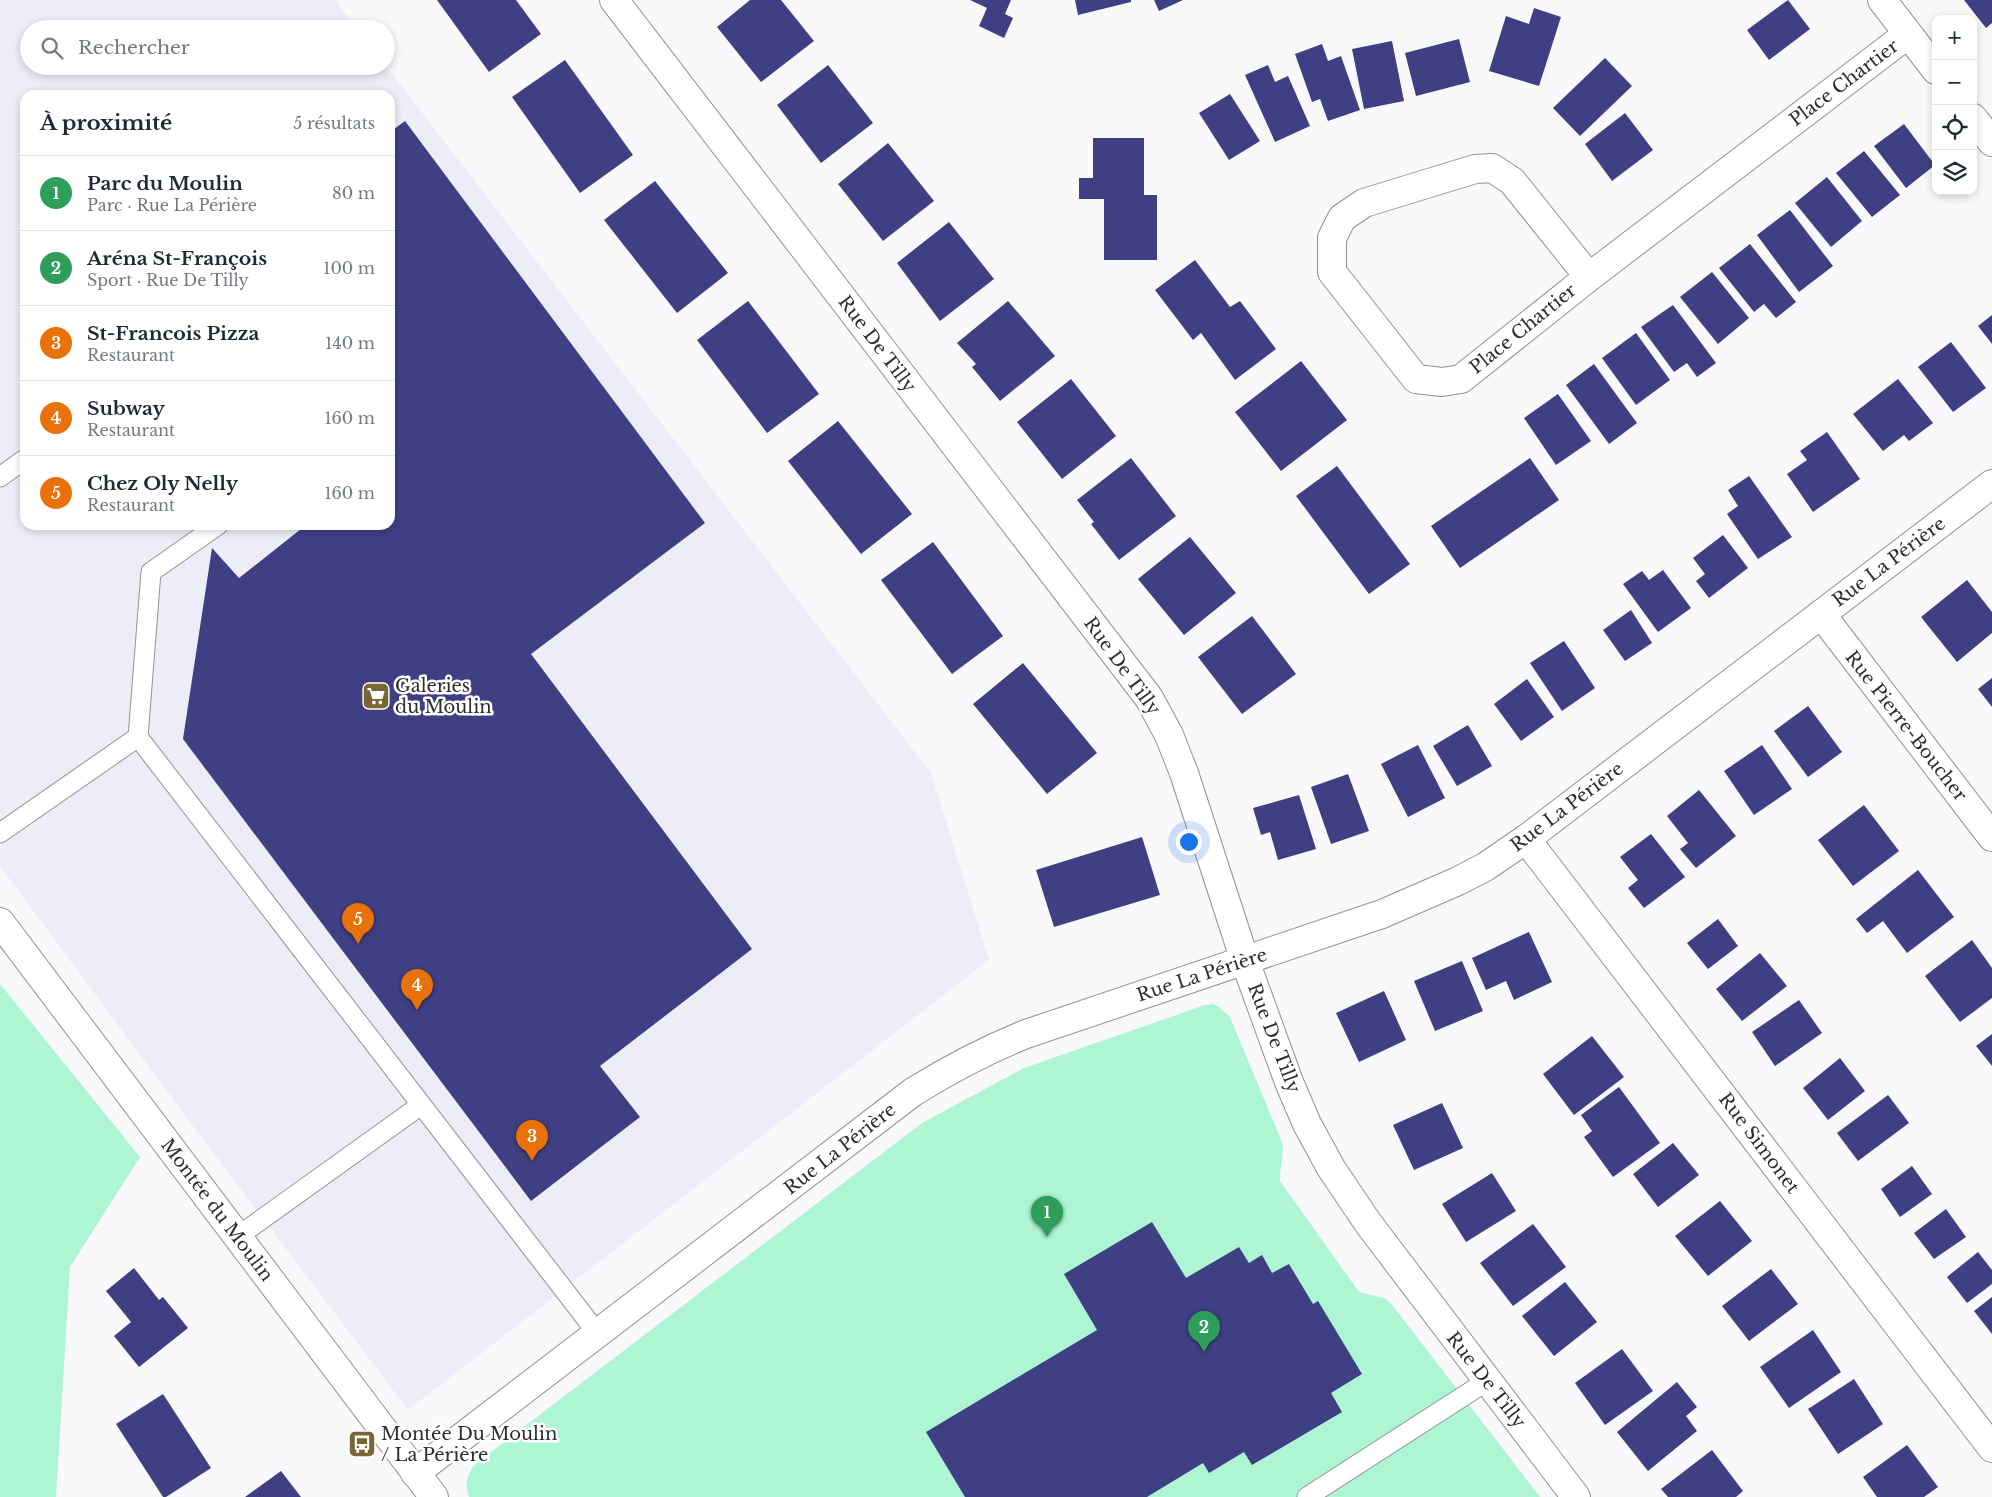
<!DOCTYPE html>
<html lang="fr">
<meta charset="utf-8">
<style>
body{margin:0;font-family:"Libre Baskerville",serif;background:#f6f6f7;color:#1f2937}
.controls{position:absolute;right:15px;top:15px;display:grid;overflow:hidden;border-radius:10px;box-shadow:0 2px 8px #0003}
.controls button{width:45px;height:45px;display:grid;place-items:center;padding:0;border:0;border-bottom:1px solid #e0e1e3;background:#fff;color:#1f2937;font:25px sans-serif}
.you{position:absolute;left:1188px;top:841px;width:18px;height:18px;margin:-12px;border:4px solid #fff;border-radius:50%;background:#1a73e8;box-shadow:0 0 0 8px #1a73e833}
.badge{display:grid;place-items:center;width:32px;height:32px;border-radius:50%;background:#d93025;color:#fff;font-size:16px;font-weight:700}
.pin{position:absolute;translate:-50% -41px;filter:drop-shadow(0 1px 2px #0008)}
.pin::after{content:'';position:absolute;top:26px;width:18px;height:15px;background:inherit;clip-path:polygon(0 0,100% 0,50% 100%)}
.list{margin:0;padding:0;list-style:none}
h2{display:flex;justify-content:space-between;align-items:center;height:65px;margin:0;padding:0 20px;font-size:21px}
h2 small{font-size:16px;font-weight:400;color:#747a83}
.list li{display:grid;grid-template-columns:32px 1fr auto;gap:15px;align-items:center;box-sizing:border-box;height:75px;padding:0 20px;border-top:1px solid #e0e1e3}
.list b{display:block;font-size:19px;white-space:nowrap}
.list p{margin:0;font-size:16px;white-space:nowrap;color:#747a83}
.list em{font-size:16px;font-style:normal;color:#747a83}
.icon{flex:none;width:28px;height:28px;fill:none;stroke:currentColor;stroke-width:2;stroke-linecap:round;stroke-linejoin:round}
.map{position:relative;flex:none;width:1992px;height:1497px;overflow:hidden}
.search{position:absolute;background:#fff;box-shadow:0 2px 8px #0003;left:20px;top:20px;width:375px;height:55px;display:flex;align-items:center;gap:12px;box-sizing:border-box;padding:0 18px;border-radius:28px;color:#747a83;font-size:19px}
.panel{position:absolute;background:#fff;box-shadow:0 2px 8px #0003;left:20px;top:90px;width:375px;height:440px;border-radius:15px}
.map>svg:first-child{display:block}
.built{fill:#ecedf7;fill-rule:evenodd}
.green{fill:#aef5d4}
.building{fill:#3f3f83}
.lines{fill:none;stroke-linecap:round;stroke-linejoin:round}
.lane-casing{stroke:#929294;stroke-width:21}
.street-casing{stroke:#929294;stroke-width:30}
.secondary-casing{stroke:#929294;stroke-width:30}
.lane{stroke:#fff;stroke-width:19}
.street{stroke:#fff;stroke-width:28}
.secondary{stroke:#fff;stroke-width:28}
.labels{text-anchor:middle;stroke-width:5;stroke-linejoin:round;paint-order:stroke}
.street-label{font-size:18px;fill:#2e2e2f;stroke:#fff}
.poi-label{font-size:18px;fill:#2e2e2f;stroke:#fff;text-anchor:start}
</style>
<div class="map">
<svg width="1992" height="1497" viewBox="0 0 1992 1497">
<rect width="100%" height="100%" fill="#f9f9fc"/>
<!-- built -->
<path class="built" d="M0,0h335l22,29h-328v37h357l545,707 58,187 -581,450 -221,-292 -187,-252zM25,95h365v430h-365z"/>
<!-- green -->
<g class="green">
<path d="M0,984l140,173 -70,110 -14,230h-56z"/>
<path d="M1213,1004l6,3 11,10 51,123c5,13 -2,27 -1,41l79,111 25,6 6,4 150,195h-1071c-5,-13 -2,-20 5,-32l448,-342 102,-55 181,-63z"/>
</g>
<!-- building -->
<g class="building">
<path d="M437,0h79l25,34 -52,38z"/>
<path d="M750,0h31l33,41 -53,41 -44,-55z"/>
<path d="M970,0h41l-6,14 8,4 -9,20 -25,-12 8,-18z"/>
<path d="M1075,0h56v2l-53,13z"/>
<path d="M1154,0h29l-24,11z"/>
<path d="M1788,0l22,29 -41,31 -22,-30z"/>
<path d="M1964,0h28v23l-6,5z"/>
<path d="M1534,8l27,9 -22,69 -50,-15 17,-55 23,8z"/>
<path d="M1459,39l11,43 -54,14 -11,-43z"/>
<path d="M1392,41l12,60 -40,8 -12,-60z"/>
<path d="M1322,44l6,17 13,-5 19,54 -32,11 -8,-22 -8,3 -17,-48z"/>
<path d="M1605,58l27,28 -52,50 -27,-28z"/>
<path d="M565,60l68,95 -53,38 -68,-96z"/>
<path d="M828,65l45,58 -52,40 -44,-58z"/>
<path d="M1268,65l7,17 13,-6 22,50 -35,16 -30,-67z"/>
<path d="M1230,94l30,47 -31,19 -30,-47z"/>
<path d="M1625,113l28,37 -41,31 -27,-37z"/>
<path d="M405,121l300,402 -174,131 221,295 -152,117 40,51 -109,84 -348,-462 29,-191 27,30 67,-53h84v-393z"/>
<path d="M1904,124l31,41 -29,23 -32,-42z"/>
<path d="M1093,138h51v57h13v65h-53v-61h-25v-21h14z"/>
<path d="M888,143l46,58 -51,40 -45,-57z"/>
<path d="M1864,151l36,44 -28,22 -36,-44z"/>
<path d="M1827,177l35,44 -31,26 -36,-44z"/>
<path d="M655,181l73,92 -51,40 -73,-93z"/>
<path d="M1790,210l43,56 -34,26 -42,-57z"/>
<path d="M949,222l45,57 -54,42 -43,-58z"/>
<path d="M1750,244l46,58 -20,16 -12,-14 -10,8 -35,-44z"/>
<path d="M1195,260l35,47 10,-6 36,48 -41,31 -34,-47 -8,7 -38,-50z"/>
<path d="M1712,272l37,46 -31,26 -38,-47z"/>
<path d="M748,301l71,93 -52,39 -70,-93z"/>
<path d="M1008,301l47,55 -55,45 -28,-34 4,-3 -19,-21z"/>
<path d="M1673,305l43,58 -19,14 -10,-14 -13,9 -33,-45z"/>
<path d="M1992,315v29l-14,-18z"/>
<path d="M1636,333l34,47 -34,25 -34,-47z"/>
<path d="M1951,342l35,46 -33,24 -35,-45z"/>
<path d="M1301,361l46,59 -66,51 -46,-59z"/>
<path d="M1594,364l43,59 -28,21 -43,-59z"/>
<path d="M1071,379l45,57 -54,43 -45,-57z"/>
<path d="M1898,379l35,44 -24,18 -5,-6 -21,16 -30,-37z"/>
<path d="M1558,394l33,47 -35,24 -32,-47z"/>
<path d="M838,421l74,93 -51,40 -73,-93z"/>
<path d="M1827,432l33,47 -47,33 -26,-38 20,-14 -7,-9z"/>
<path d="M1131,458l45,58 -57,44 -28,-36 3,-2 -17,-22z"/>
<path d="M1530,458l29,42 -99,68 -29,-42z"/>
<path d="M1337,466l73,98 -41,30 -73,-98z"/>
<path d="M1749,476l43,61 -34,22 -31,-45 11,-8 -10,-16z"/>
<path d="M1723,535l25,33 -39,30 -13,-17 9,-7 -12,-16z"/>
<path d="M1190,537l46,56 -52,42 -46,-56z"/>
<path d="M933,542l70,94 -51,38 -71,-94z"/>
<path d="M1663,570l28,38 -33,24 -35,-48 19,-13 7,9z"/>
<path d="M1967,580l25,32v21l-35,29 -36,-45z"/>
<path d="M1631,610l21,33 -27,18 -22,-31z"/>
<path d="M1252,616l44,58 -54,40 -44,-57z"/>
<path d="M1564,641l31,47 -33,23 -32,-48z"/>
<path d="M1023,663l74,90 -50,41 -74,-90z"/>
<path d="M1992,678v29l-14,-18z"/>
<path d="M1527,679l27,38 -33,24 -27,-37z"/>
<path d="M1808,706l34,46 -34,25 -34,-46z"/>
<path d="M1468,725l24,41 -35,20 -24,-40z"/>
<path d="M1418,745l27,53 -37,19 -27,-53z"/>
<path d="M1762,745l30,44 -38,26 -30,-44z"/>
<path d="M1348,774l21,57 -38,13 -20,-57z"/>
<path d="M1699,790l37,46 -40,32 -16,-19 8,-6 -21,-27z"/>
<path d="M1299,795l17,54 -38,11 -8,-28 -9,3 -8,-27z"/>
<path d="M1864,805l35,46 -46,35 -35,-46z"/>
<path d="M1651,834l34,43 -41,31 -16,-20 10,-8 -18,-23z"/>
<path d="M1142,837l18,58 -106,32 -18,-57z"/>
<path d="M1918,870l36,47 -47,36 -24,-32 -16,12 -11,-14z"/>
<path d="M1718,919l20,27 -30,23 -21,-26z"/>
<path d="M1529,932l23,50 -38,18 -8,-19 -20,9 -14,-32z"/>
<path d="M1972,940l20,28v30l-32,24 -35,-46z"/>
<path d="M1760,953l27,33 -45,35 -26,-32z"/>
<path d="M1462,961l21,50 -48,20 -21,-50z"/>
<path d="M1384,991l22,49 -47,22 -23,-49z"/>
<path d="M1799,1000l23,33 -47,33 -23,-34z"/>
<path d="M1992,1034v32l-16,-20z"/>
<path d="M1592,1036l32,41 -50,38 -31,-41z"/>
<path d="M1840,1058l25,33 -37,29 -25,-32z"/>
<path d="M1619,1087l41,56 -47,34 -29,-40 8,-6 -11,-16z"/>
<path d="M1888,1095l21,28 -51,38 -21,-28z"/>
<path d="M1442,1103l21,45 -49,22 -21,-45z"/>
<path d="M1673,1143l26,32 -41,32 -25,-33z"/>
<path d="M1912,1166l20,28 -32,23 -19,-28z"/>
<path d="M1492,1173l24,38 -50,31 -24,-38z"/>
<path d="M1720,1201l32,40 -44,35 -33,-40z"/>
<path d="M1946,1209l20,28 -32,22 -20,-26z"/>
<path d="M1152,1222l34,56 53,-31 10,16 13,-8 10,18 17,-9 24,40 5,-3 44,73 -31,19 11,19 -90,53 -8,-13 -35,21 -6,-10 -56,34h-182l-39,-65 171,-102 -33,-56z"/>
<path d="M1533,1224l33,43 -53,39 -33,-43z"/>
<path d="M1978,1252l14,18v14l-25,19 -20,-26z"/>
<path d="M134,1268l25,32 4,-3 25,31 -49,39 -25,-31 17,-14 -25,-31z"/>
<path d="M1771,1269l27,35 -49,37 -27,-35z"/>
<path d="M1565,1282l32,40 -43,34 -32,-40z"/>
<path d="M1992,1297v37l-18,-23z"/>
<path d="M1813,1330l28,42 -52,36 -29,-41z"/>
<path d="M1622,1349l31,42 -48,34 -30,-42z"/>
<path d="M1854,1379l29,45 -45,30 -30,-45z"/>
<path d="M1677,1382l20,25 -11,9 11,15 -49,40 -31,-39z"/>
<path d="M163,1394l48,74 -45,29h-3l-47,-73z"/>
<path d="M1907,1445l31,42 -14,10h-47l-14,-20z"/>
<path d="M1712,1450l31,41 -7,6h-68l-7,-8z"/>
<path d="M281,1471l20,26h-56z"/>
</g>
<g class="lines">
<!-- lane casing -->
<g class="lane-casing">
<g id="lane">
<path d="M0,477l25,-18"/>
<path d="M218,525l-67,47 -13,165 460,597"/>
<path d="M0,833l138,-96"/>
<path d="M237,1237l184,-132"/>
<path d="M1307,1497l180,-116"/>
</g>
</g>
<!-- street casing -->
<g class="street-casing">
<g id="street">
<path d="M614,0l535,698 20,37 15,38 61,188 44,121 18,42 24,44 37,55 208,274"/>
<path d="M1882,0l54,70"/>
<path d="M1973,118l19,24"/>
<path d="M1589,277l-77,-96 -20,-13 -17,1 -111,34 -22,15 -10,20v34l84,107 26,3 19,-3 128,-102 319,-243"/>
<path d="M1821,614l171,223"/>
<path d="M1526,839l466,609"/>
<path d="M415,1473l498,-381c37,-23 73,-42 113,-58l356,-120 76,-33 27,-14 41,-28 466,-355"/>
</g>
</g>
<!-- secondary casing -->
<g class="secondary-casing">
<path id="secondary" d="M0,922l434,575"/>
</g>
<!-- lane -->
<use href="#lane" class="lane"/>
<!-- street -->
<use href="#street" class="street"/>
<!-- secondary -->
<use href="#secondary" class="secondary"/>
</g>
<!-- icons -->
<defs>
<g id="supermarket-square" transform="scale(1.4375)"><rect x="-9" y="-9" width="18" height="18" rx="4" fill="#7a6534" stroke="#fff"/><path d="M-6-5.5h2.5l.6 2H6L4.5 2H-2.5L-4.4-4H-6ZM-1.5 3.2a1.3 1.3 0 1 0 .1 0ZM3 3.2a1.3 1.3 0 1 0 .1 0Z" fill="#fff"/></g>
<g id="bus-square" transform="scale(1.4375)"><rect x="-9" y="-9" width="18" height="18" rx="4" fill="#7a6534" stroke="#fff"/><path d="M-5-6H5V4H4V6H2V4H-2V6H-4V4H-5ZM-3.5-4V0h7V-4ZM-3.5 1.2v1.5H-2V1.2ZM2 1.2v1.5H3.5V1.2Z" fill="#fff"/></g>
</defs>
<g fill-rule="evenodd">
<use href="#supermarket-square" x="376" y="696"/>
<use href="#bus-square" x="362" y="1444"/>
</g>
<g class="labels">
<!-- street labels -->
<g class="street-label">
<text transform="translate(1844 83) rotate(-37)" y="6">Place Chartier</text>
<text transform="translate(1523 329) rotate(-39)" y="6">Place Chartier</text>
<text transform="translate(877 344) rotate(53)" y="6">Rue De Tilly</text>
<text transform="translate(1889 562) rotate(-37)" y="6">Rue La Périère</text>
<text transform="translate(1122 666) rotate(54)" y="6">Rue De Tilly</text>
<text transform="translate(1906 726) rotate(52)" y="6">Rue Pierre-Boucher</text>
<text transform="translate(1567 807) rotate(-37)" y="6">Rue La Périère</text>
<text transform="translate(1202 975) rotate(-18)" y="6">Rue La Périère</text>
<text transform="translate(1274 1038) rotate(69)" y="6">Rue De Tilly</text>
<text transform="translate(1759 1143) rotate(53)" y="6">Rue Simonet</text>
<text transform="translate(840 1149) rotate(-38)" y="6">Rue La Périère</text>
<text transform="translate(217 1210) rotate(53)" y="6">Montée du Moulin</text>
<text transform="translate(1486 1380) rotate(52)" y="6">Rue De Tilly</text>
</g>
<!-- poi labels -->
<g class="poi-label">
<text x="395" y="692">Galeries<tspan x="395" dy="21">du Moulin</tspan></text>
<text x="381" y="1440">Montée Du Moulin<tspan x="381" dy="21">/ La Périère</tspan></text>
</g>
</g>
</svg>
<div class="controls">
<button>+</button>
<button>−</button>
<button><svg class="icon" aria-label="locate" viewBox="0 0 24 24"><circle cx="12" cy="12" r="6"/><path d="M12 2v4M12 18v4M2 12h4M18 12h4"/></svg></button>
<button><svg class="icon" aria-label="layers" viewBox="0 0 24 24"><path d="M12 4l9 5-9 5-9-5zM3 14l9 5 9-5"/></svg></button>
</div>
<div class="you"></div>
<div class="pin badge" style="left:1047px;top:1237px;background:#2e9e5b">1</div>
<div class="pin badge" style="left:1204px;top:1352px;background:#2e9e5b">2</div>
<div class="pin badge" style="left:532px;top:1161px;background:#e8710a">3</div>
<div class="pin badge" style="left:417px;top:1010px;background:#e8710a">4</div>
<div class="pin badge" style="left:358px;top:944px;background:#e8710a">5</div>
<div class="search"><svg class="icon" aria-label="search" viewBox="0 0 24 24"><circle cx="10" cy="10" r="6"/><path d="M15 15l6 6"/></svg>Rechercher</div>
<section class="panel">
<h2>À proximité<small>5 résultats</small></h2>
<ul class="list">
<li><span class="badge" style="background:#2e9e5b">1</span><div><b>Parc du Moulin</b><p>Parc · Rue La Périère</p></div><em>80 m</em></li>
<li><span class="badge" style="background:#2e9e5b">2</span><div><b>Aréna St-François</b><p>Sport · Rue De Tilly</p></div><em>100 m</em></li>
<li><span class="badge" style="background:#e8710a">3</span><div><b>St-Francois Pizza</b><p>Restaurant</p></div><em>140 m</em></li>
<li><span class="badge" style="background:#e8710a">4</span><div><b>Subway</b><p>Restaurant</p></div><em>160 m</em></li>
<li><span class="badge" style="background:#e8710a">5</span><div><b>Chez Oly Nelly</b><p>Restaurant</p></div><em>160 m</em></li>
</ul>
</section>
</div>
